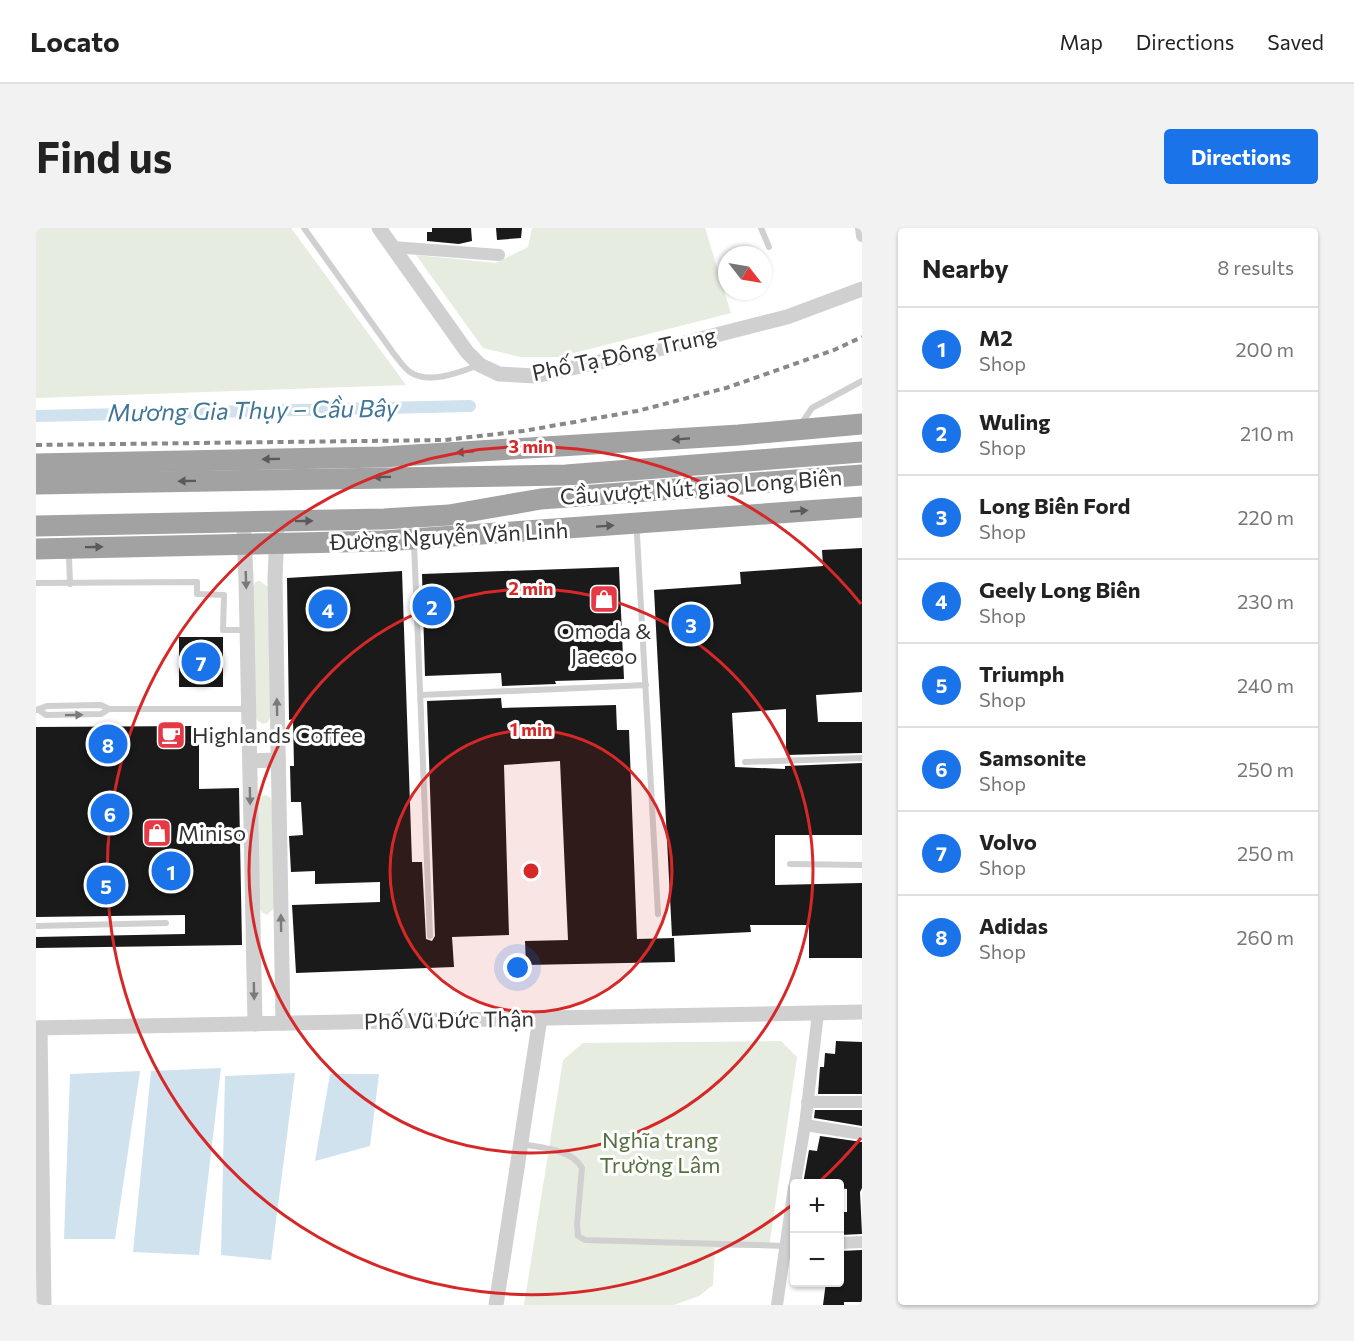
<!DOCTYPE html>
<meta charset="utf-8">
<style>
body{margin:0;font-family:Commissioner,sans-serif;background:#f2f2f2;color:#222}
.controls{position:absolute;right:18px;bottom:18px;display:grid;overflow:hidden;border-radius:6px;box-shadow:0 2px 4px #0004}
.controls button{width:54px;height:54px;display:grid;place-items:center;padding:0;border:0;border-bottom:2px solid #e0e0e0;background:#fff;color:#222;font:30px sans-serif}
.compass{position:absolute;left:682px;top:18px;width:54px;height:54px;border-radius:50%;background:#fff;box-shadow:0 2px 4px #0004;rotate:121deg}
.you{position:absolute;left:482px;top:740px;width:21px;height:21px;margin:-15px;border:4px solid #fff;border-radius:50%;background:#1a73e8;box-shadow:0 0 0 9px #1a73e833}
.badge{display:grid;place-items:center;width:39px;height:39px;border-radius:50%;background:#1a73e8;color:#fff;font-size:20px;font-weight:700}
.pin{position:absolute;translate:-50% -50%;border:3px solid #fff;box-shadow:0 2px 6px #0006}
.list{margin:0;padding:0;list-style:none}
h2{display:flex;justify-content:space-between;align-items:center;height:78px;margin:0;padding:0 24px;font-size:26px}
h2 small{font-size:20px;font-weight:400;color:#767676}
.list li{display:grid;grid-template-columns:39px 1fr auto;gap:18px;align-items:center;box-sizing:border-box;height:84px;padding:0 24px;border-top:2px solid #e0e0e0}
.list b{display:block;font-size:22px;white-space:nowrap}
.list p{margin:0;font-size:20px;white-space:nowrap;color:#767676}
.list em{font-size:20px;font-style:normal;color:#767676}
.map{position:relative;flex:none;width:826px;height:1077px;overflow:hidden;border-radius:6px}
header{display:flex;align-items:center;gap:36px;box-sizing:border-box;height:84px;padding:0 30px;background:#fff;border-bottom:2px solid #e0e0e0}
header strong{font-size:28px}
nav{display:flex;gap:33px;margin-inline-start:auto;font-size:21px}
.intro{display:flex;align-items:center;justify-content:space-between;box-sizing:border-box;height:144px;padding:0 36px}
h1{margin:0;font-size:42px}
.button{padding:15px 27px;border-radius:6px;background:#1a73e8;color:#fff;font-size:21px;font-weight:700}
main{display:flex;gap:36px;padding:0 36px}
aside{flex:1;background:#fff;border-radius:6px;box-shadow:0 2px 4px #0004}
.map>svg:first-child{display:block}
.green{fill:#e6ecdf}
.water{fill:#cfe2ee}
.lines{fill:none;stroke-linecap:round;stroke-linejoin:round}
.canal{stroke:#cfe2ee;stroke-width:12}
.building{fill:#1a1a1a}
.service{stroke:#d0d0d0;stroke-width:6}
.minor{stroke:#d0d0d0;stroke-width:12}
.tertiary{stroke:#d0d0d0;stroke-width:15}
.trunk{stroke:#a2a2a2;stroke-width:21}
.rail{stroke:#888;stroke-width:4;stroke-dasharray:6 4.5;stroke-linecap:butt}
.oneway{fill:#5a5a5a}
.oneway2{fill:#7a7a7a}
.ring{fill:none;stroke:#d62828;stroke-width:3}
.labels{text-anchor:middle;stroke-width:6;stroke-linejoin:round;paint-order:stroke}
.street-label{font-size:22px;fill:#333;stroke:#fff}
.poi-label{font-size:22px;fill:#333;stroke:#fff;text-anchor:start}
.park-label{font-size:22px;fill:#56703f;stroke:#fff}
.water-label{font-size:24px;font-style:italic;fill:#3f7597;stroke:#fff}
.centre{fill:#d62828;stroke:#fff;stroke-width:3}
.ring-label{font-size:18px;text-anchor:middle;font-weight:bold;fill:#d62828;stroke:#fff;stroke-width:6;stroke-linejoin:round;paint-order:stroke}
</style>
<header>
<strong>Locato</strong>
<nav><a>Map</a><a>Directions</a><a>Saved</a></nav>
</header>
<div class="intro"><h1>Find us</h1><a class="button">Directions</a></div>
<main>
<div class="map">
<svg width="826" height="1077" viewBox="0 0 826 1077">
<rect width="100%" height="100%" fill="#fff"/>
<!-- green -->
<g class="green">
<path d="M0,0h255l115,157 -370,13z"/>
<path d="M496,0h173l26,85 -173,44h-38l-37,-9 -67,-93 80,8 32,-16z"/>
<path d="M224,353l8,6 3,129 -3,6 -5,2 -5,-3 -3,-4 -2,-130 2,-5z"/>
<path d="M229,567l5,2 3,7 2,103 -8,8 -5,-3 -3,-5 -2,-103 2,-6z"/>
<path d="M745,813l16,16 -28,191h-54l-2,37 -14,11 -25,9h-150l39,-245 20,-17z"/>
</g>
<!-- water -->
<g class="water">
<path d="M185,840l-22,187 -66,-3 18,-181z"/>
<path d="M104,843l-25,168h-51l6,-165z"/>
<path d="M259,845l-24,187 -50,-5 4,-179z"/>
<path d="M294,846h49l-9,72 -55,15z"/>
</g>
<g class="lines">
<!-- canal -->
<path class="canal" d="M0,188l434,-10"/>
</g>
<!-- building -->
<g class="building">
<path d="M396,0h39l1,13 -13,3 -32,-3v-9h5z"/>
<path d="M460,0h26l-1,10 -24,2z"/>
<path d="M826,320v144l-46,3 2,27h44v31l-76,2v-46l-54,4 3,54 50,2v-3l77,-3v72h-87v50l87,-2v75h-53v-33h-59l1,7 -79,4 -18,-346 87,-6 -1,-12 83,-6 -1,-16z"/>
<path d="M583,339l5,112 -69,2 1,3 -54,2 -1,-13 -76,3 -3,-102z"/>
<path d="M366,343l10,291h10l4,77 6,2 3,-5 -8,-235 74,-3 1,10 114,-3 1,25h12l8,209 37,-1 1,24 -149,3 -1,-24 43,-1 -8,-179 -56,4 5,170 -57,2 2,30 -158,6 -4,-68 88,-3v-20l-65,2v-13l-24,1 -2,-36 14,-1 -2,-33h-10l-1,-36h4l-1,-47 -4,1 -2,-142z"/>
<rect x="143" y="409" width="44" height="50"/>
<path d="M157,498l6,19v44l40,-1 3,157 -206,3v-11l149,-3v-19l-149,2v-190z"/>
<path d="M800,813l26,1v52h-44l2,-27h4l1,-14 10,1z"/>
<path d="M779,882h47v16l-48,-8z"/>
<path d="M784,908l42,6v46l-2,4 2,42 -22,1v-23h7v-23l-7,-1v-4h-37l6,-34 8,1z"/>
<path d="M826,1022v52h-18v3h-21l3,-23h14v-31z"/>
</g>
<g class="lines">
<!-- service -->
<g class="service">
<path d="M268,0l90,126c5,6 10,14 16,18 19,13 50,0 69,-7"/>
<path d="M725,0l8,19"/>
<path d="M765,196l11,-16 50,-27"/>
<path d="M603,299l-2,8 21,379"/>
<path d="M378,315l16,393"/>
<path d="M30,324l3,5 1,27"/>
<path d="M0,355l161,-1v12l27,1 -1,35h24"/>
<path d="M385,467l225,-10"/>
<path d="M0,482l11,-4 54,-1 8,4h140"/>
<path d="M3,482l7,5 55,-1 8,-5"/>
<path d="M709,534l117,-4"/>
<path d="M754,636l72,1"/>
<path d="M0,698l130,-3"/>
<path d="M486,916c19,4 50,5 60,24l-5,56 1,12 7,4 200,6"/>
</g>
<!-- minor -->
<g class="minor">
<path d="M825,0l1,8"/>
<path d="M356,19l107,8"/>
<path d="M771,874h55"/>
<path d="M769,897l57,9"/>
<path d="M759,956l10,-59 13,-112"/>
<path d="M804,1015l22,-1"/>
<path d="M741,1077l17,-118"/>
</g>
<!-- tertiary -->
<g class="tertiary">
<path d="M343,0l88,124 13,13 19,9 36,2 142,-31 110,-28 75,-28"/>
<path d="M208,306l2,44 9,446"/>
<path d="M241,306l-2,43 8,446"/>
<path d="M214,533l28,-1"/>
<path d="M0,800l826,-16"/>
<path d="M4,800l4,277"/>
<path d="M460,1077l44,-287"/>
</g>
<!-- trunk -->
<g class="trunk">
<path d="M0,236l346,-7 357,-22 123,-11"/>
<path d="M0,256l530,-9 296,-23"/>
<path d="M0,298l348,-7 65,-4 92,-16 321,-24"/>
<path d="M0,321l348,-8 478,-34"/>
</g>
<!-- rail -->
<path class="rail" d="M0,217l409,-5 78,-9 114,-20 89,-23 108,-38 28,-13"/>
</g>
<!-- one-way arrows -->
<defs><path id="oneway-solid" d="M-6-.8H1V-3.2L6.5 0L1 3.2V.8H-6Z" transform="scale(1.5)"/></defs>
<g class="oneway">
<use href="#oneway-solid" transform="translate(645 211) rotate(176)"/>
<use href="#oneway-solid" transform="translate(429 224) rotate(176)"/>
<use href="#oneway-solid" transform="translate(235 231) rotate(179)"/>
<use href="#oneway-solid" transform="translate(346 249) rotate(179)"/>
<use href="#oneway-solid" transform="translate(151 253) rotate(179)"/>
<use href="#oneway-solid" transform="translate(763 283) rotate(-4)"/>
<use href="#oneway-solid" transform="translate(268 293) rotate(-1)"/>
<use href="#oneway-solid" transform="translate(569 298) rotate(-4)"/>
<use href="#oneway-solid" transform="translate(58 319) rotate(-1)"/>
</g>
<g class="oneway2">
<use href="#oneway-solid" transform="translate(210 352) rotate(88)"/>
<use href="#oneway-solid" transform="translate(241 479) rotate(-91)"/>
<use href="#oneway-solid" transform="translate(38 487) rotate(-1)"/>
<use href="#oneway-solid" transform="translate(214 568) rotate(89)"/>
<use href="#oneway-solid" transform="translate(245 695) rotate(-91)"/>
<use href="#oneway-solid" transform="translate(218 763) rotate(89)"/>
</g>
<!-- distance rings -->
<circle cx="495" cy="643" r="141" fill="#d62828" fill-opacity=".12"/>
<g class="ring">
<circle cx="495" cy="643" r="141"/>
<circle cx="495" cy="643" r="282"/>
<path d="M825 910A424 424 0 0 1 784 953M756 977A424 424 0 1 1 825 376"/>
</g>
<!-- icons -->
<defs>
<g id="shop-square" transform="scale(1.5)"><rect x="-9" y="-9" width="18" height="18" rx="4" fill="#e63946" stroke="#fff"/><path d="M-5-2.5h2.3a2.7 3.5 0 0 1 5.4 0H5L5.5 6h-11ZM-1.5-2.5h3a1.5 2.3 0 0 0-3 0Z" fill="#fff"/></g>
<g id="cafe-square" transform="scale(1.5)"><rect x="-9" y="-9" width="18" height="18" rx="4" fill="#e63946" stroke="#fff"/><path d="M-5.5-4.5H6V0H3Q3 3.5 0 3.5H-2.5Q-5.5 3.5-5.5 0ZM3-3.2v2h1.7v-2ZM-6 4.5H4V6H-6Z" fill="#fff"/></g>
</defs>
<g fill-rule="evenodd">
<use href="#shop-square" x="568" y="371"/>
<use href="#cafe-square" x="135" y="507"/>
<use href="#shop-square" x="121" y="605"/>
</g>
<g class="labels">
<!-- street labels -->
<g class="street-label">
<text transform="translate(588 126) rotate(-12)" y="8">Phố Tạ Đông Trung</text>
<text transform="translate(665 259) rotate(-4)" y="8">Cầu vượt Nút giao Long Biên</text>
<text transform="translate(413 308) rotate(-3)" y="8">Đường Nguyễn Văn Linh</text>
<text transform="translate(413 792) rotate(-1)" y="8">Phố Vũ Đức Thận</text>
</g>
<!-- poi labels -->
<g class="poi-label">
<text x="568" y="411" text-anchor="middle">Omoda &amp;<tspan x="568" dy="25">Jaecoo</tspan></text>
<text x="156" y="515">Highlands Coffee</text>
<text x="142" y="613">Miniso</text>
</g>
<!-- park labels -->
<g class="park-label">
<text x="624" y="920">Nghĩa trang<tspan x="624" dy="25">Trường Lâm</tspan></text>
</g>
<!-- water labels -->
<g class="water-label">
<text transform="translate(217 183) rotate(-1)" y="8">Mương Gia Thụy – Cầu Bây</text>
</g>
</g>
<circle cx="495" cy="643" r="9" class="centre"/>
<g class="ring-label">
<text x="495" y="225">3 min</text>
<text x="495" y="367">2 min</text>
<text x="495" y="508">1 min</text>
</g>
</svg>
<div class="controls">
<button>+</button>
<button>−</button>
</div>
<svg class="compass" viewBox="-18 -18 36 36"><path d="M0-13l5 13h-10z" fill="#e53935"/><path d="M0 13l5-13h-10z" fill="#767676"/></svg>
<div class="you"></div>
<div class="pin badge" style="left:135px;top:643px">1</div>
<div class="pin badge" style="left:396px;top:378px">2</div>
<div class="pin badge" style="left:655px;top:396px">3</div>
<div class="pin badge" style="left:292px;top:381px">4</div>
<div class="pin badge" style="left:70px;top:657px">5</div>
<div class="pin badge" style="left:74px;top:585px">6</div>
<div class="pin badge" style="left:165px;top:434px">7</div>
<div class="pin badge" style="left:72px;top:516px">8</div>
</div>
<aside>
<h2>Nearby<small>8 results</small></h2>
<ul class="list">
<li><span class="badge">1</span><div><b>M2</b><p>Shop</p></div><em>200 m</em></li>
<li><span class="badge">2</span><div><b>Wuling</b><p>Shop</p></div><em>210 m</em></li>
<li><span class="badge">3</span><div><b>Long Biên Ford</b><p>Shop</p></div><em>220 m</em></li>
<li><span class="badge">4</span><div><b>Geely Long Biên</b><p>Shop</p></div><em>230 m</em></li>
<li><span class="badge">5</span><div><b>Triumph</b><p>Shop</p></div><em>240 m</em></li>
<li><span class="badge">6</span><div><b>Samsonite</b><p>Shop</p></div><em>250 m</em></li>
<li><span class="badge">7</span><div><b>Volvo</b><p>Shop</p></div><em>250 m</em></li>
<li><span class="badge">8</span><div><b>Adidas</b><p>Shop</p></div><em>260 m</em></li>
</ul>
</aside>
</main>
